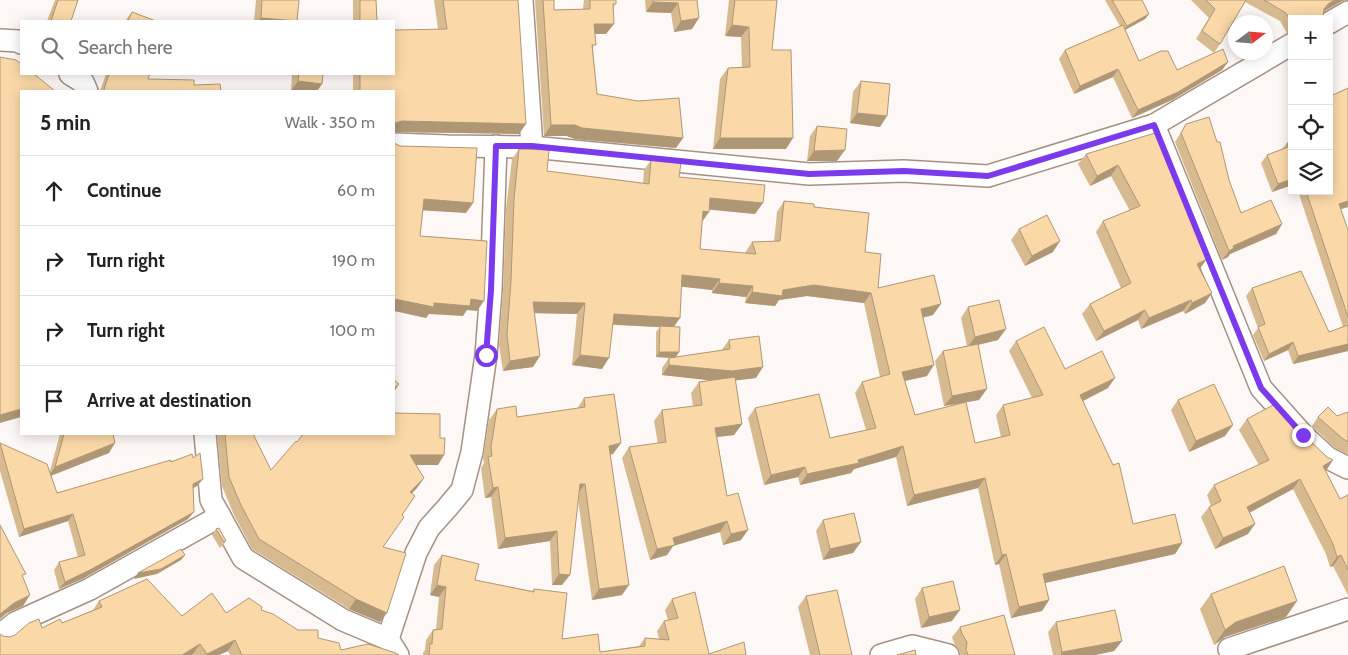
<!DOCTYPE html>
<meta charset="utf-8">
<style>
body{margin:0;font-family:Cabin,sans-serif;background:#f2f2f2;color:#222}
.controls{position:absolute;right:15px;top:15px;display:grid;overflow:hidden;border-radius:0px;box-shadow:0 2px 12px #0003}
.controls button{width:45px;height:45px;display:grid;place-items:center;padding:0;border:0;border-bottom:1px solid #e0e0e0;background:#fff;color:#222;font:25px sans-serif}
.compass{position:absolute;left:1228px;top:15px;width:45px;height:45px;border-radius:50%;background:#fff;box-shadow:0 2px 12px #0003;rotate:74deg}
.stop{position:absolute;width:15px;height:15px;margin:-11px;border:4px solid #7c3aed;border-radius:50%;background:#fff}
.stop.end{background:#7c3aed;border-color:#fff;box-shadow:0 1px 5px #0008}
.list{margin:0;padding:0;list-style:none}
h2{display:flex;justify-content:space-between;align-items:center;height:65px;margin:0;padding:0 20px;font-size:21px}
h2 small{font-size:16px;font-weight:400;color:#767676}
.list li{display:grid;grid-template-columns:32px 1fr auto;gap:15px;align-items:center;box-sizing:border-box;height:70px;padding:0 20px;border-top:1px solid #e0e0e0}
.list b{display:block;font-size:19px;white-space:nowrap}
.list em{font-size:16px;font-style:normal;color:#767676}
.icon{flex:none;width:28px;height:28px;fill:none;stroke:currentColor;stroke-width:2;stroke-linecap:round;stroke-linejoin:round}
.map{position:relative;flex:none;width:1348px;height:655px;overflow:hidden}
.search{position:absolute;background:#fff;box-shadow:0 2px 12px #0003;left:20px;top:20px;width:375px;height:55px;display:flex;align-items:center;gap:12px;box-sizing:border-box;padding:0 18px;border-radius:0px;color:#767676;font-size:19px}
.panel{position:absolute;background:#fff;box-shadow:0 2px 12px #0003;left:20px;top:90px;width:375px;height:345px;border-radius:0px}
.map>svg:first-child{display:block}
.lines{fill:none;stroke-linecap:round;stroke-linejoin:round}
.minor-casing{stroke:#a59183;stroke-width:24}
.minor{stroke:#fff;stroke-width:21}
.wall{fill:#d7ba90}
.shaded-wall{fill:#af9776}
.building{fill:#fad8a8;stroke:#af9776}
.route{stroke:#7c3aed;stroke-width:6}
</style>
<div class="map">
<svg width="1348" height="655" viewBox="0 0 1348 655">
<rect width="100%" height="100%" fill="#fdf8f5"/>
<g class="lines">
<!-- minor casing -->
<g class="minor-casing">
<g id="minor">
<path d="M522,0l10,147"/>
<path d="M1329,23l19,-11"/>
<path d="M0,40l18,1 3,2"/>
<path d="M70,74l13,8 4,9"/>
<path d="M1154,125l107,263 42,47 25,23 20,10"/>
<path d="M394,144l54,2 84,1 277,27 95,-3 84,5 166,-51 138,-81"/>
<path d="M205,434l6,66 32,58 100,62 45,19 10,16"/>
<path d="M0,635l15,-12 75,-34 130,-73"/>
<path d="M388,639l28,-86 13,-25 18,-20 15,-18 10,-38 14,-97 5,-65 5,-144"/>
<path d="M1229,649l119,-40"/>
<path d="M881,655l31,-9 36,9"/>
</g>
</g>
<!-- minor -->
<use href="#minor" class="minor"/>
</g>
<!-- wall -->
<g class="wall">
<path d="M55,0h23l-7,21h-24z"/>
<path d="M256,0h43l-2,21h-43z"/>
<path d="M353,0h23l1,21h-24z"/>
<path d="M434,0h84l1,134 -125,-2v-41h-41v-17h41l44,-45z"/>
<path d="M535,0h19v10l29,-1 1,-9h32l-10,34h-11l-2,15 4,45 79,54 -101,-9 -8,-3h-23z"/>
<path d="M645,0h52l-5,29 -18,3 -3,-19 -25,-1z"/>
<path d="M729,0h48l-5,50 14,99h-73l7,-70 8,-11h14l-1,-31 -16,-1z"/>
<path d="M1105,0h37l7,14 -4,5 -20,11 14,31 38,9 51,-8 -6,8 -50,30 -40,18 -19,-41 -39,17 -15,-35 6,-9 55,-24z"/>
<path d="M1191,0h156l-5,1 -18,11 -1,5 -1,2h-30v13l-5,1 -7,-12 -35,-19 -25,42 -6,9 -18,-14 13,-21z"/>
<path d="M132,12l24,9h-31z"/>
<path d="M106,74h44l-2,5 46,6 27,6h-121z"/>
<path d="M292,74h31l-1,10 -5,7h-26z"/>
<path d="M861,81l19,46 -30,-4 3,-31z"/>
<path d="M1348,88v119l-7,2 7,21v121l-55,13 -5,-14 -24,11 -11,-26 5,-7 -12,-32 6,-8 77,44 14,-5 -45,-136h31z"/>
<path d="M1186,124l43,56 12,33 41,11 -6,10 -46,20 -2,3 -6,3 -47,-118z"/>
<path d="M817,126l20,35h-30l3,-25z"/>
<path d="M1155,133l45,136 5,34 -20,11 -2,-3 -42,18 -3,-9 -42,21 -14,-27 8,-10 31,-16 -25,-56 7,-11 27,-10 -19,-35 -21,10 -12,-22 8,-10z"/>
<path d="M1292,141v44l-20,7 -11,-29 6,-8 15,-6 5,-6z"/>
<path d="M519,149l28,22 96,12 1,-13 7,-10 28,17 76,37 -46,-5 -7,13 -2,27 45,4 7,-11h22l3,-30 7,-11 30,6 51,45 13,36 55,27 -10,2 4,59 -22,5 10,34 60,28 26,-6 -5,-22 7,-10 29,-7 -23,-47 7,-10 49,28 43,19 -25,13 50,123 49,19 -7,11 -130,29 4,17 -7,11 -31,7 -12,-54 -4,1 -17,-77 -71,18 -11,-49 -42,12 -3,4 -51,12 -2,-8 -34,8 -16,-67 7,-10 75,30 36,-8 -11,-37 7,-11 18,-5 -16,-74 -57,-7 -28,4 -4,6 -30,-3 1,-6 -34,-4v-3l-31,-4 -7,41 5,25 -3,5 45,-6 8,-11 27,38 -21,2 7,44 -8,11 -17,2 10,59 14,44 -18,5 -3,-13 -47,14 -6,9 -17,5 -28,-102 7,-11 29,-3 -4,-23 8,-11 31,-4 -2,-13 8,-11 12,-2 -49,-5v-7l7,-10h3l-16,-1v-25l4,-5 -47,-2 -11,44 -30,-4 5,-51 -43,-1 -1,54 -30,4 -4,-26 4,-54 3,-82 6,-50z"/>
<path d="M1019,229l34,23 -28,14 -14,-26z"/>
<path d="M968,307l30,33 -20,5 1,55 -35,6 -9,-45 8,-10 24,-5 -6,-28z"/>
<path d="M584,398l29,56 -3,1 12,140 -30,5 -14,-100 -16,85h-10l-2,-44 -52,8 -7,-52 -6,1 -4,-30 3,-5 -1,-6 6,-37 8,-11 20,8 60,-8z"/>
<path d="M1178,400l47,36 -36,16 -18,-42z"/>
<path d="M1348,412v43l-13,-7 -23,-22 6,-9 19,-1z"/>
<path d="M1247,419l79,52 14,28 8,-4v100l-15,-29 -3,1 -4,-13 -33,-65 -43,23 -2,22 -33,15 -14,-32 8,-10 2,-1 -4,-11 7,-10 45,-20 -20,-35z"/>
<path d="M60,434h53l-4,19 -58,22 6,18 114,-31 32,17 -6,7 -4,2 -5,31 -104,59 -25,11 -5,-19 5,-8 19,-5 -10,-36 -49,16 -19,-66v-28l50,28z"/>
<path d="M217,434h36l18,36 26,-28 141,23h-22l8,13 -7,10 -6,6 -9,21 -19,32 -3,75 -31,-13 -97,-60 -18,-34 -12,-29z"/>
<path d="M823,520l30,33 -30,7 -7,-29z"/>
<path d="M216,529l10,12 -6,7 -8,-13z"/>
<path d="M442,555l33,25 57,11 2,-2 28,50 38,13 39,-6 6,-8 14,1 -2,-8 7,-10 4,-1 -3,-10 7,-11 37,55 37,1h-323v-2l2,-3 1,-10 7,-10 3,-1 3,-32 -9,-2 4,-30z"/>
<path d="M922,588l30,33 -31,7 -6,-29z"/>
<path d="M1211,594l75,23 -61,20 -11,8 -14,-36z"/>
<path d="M806,596l46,59h-42l-12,-48z"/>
<path d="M99,601l83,15 79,-6 37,20 20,8 23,12 58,5h-169l-2,-4 -9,4h-26v-1l-190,-18 7,1 52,-14 31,-13z"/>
<path d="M1056,622l66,19 -8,10 -19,4h-42l-5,-23z"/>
<path d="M960,627l55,28h-55v-3l-5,-7 -3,-8z"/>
</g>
<!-- shaded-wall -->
<g class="shaded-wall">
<path d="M1335,0h12l-5,1 -20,11 2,-3 4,-5z"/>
<path d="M653,2l25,1 -7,10 -25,-1z"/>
<path d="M1149,14l-4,5 -22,12 4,-5z"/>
<path d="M261,18l30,3h-33z"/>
<path d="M699,18l-7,11 -18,3 7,-11z"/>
<path d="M594,24h20l-8,10h-20z"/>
<path d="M732,25l17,2 -8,10 -16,-1z"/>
<path d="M1292,26v6l-5,1z"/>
<path d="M1228,62l-6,8 -50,30 -40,18 6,-8z"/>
<path d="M1118,69l-5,8 -39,17 6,-8z"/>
<path d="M298,81l24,3 -5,7h-26z"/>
<path d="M857,113l30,3 -7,11 -30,-4z"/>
<path d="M402,121l124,3 -7,10 -125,-2v-8l1,-1z"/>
<path d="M551,125h24l108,13 -7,10 -101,-9 -8,-3h-23z"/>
<path d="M720,138h73l-7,11h-73z"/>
<path d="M845,150l-8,11h-30l7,-10z"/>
<path d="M1118,165l-7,11 -21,10 7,-10z"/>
<path d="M1292,179v6l-20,7 6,-8z"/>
<path d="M710,198l53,5 -8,11 -52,-5z"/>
<path d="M424,199l49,4 -7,10 -50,-3z"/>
<path d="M1348,201v6l-14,4 5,-7z"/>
<path d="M703,211l6,1 -7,10z"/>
<path d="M1282,224l-6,10 -46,20 -2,3 -6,3 7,-9 4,-5z"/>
<path d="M1060,241l-7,11 -28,14 7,-10z"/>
<path d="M1207,259l-8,11 -2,-6z"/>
<path d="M682,275l38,4 -8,11 -37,-4z"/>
<path d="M719,283l34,3 -7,11 -34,-4z"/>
<path d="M814,285l57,8 -7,10 -57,-7 -28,4 -4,6 -30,-3 7,-11 31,-2z"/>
<path d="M1212,293l-7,10 -20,11 7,-11z"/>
<path d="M394,299l40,4 37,-4 13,2 -7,10 -10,-1 -4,6 -34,-2 -3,4 -32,-7z"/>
<path d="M1191,300l-8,11 -42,18 8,-11z"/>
<path d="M533,302l52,1 -8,11 -51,-1z"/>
<path d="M941,304l-8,11 -19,5 7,-11z"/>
<path d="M1145,310l-7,10 -42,21 8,-10z"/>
<path d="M614,314l66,4 -7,10 -67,-4z"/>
<path d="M1006,329l-8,11 -30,7 7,-10z"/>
<path d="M1293,342l-5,8 -24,11 5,-7z"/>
<path d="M1348,344v7l-55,13 5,-8z"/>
<path d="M659,352h20l-4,6 -19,-1z"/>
<path d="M580,355l29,3 -7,11 -30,-4z"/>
<path d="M540,356l-7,11 -30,4 7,-10z"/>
<path d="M669,365l94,2 -7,11 -32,4 -62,-7z"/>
<path d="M934,365l-7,11 -32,7 7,-11z"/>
<path d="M1115,378l-7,10 -35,18 7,-11z"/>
<path d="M399,384l-5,8v-4z"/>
<path d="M987,389l-8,11 -35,6 8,-10z"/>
<path d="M21,409v8l-21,6v-8z"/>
<path d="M742,424l-8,11 -26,3 7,-10z"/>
<path d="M1233,425l-8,11 -36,16 7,-11z"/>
<path d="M115,443l-6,10 -61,24 7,-10z"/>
<path d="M621,443l-8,11 -12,2 8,-10z"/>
<path d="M903,446l-7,11 -42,12 -3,4 -51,12 7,-11z"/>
<path d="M410,455h34l-6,10h-35z"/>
<path d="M1333,460l-7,11 -3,-5z"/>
<path d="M805,467l-7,10 -34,8 7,-10z"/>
<path d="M424,478l-7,10 -14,14 7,-10z"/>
<path d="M985,478l-7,10 -71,18 7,-11z"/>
<path d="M203,479l-6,7 -9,5 5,-7z"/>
<path d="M1300,479l-7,10 -53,29 7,-11z"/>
<path d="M580,484h5l-8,11z"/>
<path d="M498,487l-7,10 -6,1 8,-10z"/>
<path d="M194,512l-6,7 -104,59 -25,11 6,-7z"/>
<path d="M73,514l-5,7 -49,16 5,-8z"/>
<path d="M727,521l-7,11 -47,14 -6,9 -17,5 7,-11 16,-11z"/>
<path d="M1255,524l-7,10 -33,15 8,-11z"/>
<path d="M748,530l-7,10 -18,5 8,-11z"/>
<path d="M557,531l-7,10 -52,8 7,-11z"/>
<path d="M861,542l-8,11 -30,7 7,-11z"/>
<path d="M1182,543l-7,11 -139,31 7,-11z"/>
<path d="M1006,554l-7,10 -4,1 7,-10z"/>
<path d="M185,555l-4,5 -24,14 -23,5 4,-6z"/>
<path d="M1341,555l-8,11 -3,1 7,-10z"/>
<path d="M559,574l11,1 -8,10h-10z"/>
<path d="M437,585l9,2 -7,10 -9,-2z"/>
<path d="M629,585l-7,10 -30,5 7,-11z"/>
<path d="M30,595l-7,11 -16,7 -7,6v-5l14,-11z"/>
<path d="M356,599l31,14 -7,9 -31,-13z"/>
<path d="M1049,600l-7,11 -31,7 8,-11z"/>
<path d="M1297,601l-11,16 -61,20 -11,8 11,-15 11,-8z"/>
<path d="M960,610l-8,11 -31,7 8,-11z"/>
<path d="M235,640l-7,11 -9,4h-13l1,-1z"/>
<path d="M1122,641l-8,10 -19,4h-35l2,-3z"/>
<path d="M200,644l-7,10 -1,1h-10z"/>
</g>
<!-- building -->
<g class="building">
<path d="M58,0h20l-7,21h-20z"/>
<path d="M262,0h37l-2,21 -36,-3z"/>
<path d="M360,0h16l1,21h-17z"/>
<path d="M443,0h75l8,124 -124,-3 -7,2 -1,1v-33h-34v-17h34v-44l53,-1z"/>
<path d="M543,0h11v10l36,-1v-9h26v4h-3l1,20h-20l2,21h-4l5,49 41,7 41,-3 4,40 -101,-10 -7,-3h-24z"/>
<path d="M653,0h44l2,18 -18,3 -3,-18 -25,-1z"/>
<path d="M735,0h42l-5,50h19l2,88h-73l8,-70 22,-1 -1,-40 -17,-2z"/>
<path d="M1112,0h30l7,14 -22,12z"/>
<path d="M1206,0h40l-26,44 -18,-13 13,-22z"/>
<path d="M1264,0h71l-7,4 -4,5 -1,8 -2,2h-29v4l-6,-10z"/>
<path d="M132,12l24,9h-28z"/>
<path d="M1123,25l16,36 22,-10h7l9,19 46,-21 5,13 -50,30 -40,18 -20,-41 -38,17 -15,-36z"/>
<path d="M0,57l16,3 5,4v10h13l21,17h-34v318l-21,6z"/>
<path d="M109,74h41l-2,5 46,1v5l26,-1 1,7h-116l-1,-2z"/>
<path d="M299,74h24l-1,10 -24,-3z"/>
<path d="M861,81l29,3 -3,32 -30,-3z"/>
<path d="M1348,88v113l-9,3 9,26v87l-42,-126h23v-95l6,-2z"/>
<path d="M1209,117l8,25h3l9,38 12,33 30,-13 11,24 -49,22 1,2 -5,3 -48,-118 5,-9z"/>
<path d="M817,126l30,3 -2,21 -31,1z"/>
<path d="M1155,133l52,126 -10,5 15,29 -20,10 -1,-3 -42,18 -4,-8 -41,21 -14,-27 41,-21 -28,-62 37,-15 -22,-41 -21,11 -11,-22z"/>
<path d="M1292,141v38l-14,5 -11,-29 21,-8 -1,-4z"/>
<path d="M394,143l6,3 77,2 -4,55 -49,-4 -4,37 67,5 -3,60 -13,-2 -1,7 -36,-3v4l-40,-8z"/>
<path d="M519,149l30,1 -2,21 102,13 2,-24 30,3 -2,14 86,8 -2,18 -53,-5 -1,14 -6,-1 -3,38 56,5 -4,-12 28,-1 4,-40 30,3v3l55,6 -4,39 16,2 -3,34 56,-13 7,29 -20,5 13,56 -32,7 13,43 51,-13 9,41 35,-8 -7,-30 40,-10 -27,-54 28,-14 21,42 37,-18 13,27 -35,17 33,70 6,-2 14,61 42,-10 7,29 -139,31 6,26 -30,7 -13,-53 -4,1 -17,-77 -71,17 -11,-49 -45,14 1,3 -52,11 -2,-7 -34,8 -16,-67 64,-14 11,44 46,-10 -14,-46 28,-8 -19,-81 -57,-8 -31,5 -1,6 -30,-4 1,-6 -34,-3 1,-4 -38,-4 -2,43 -66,-4 -5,44 -29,-3 5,-52 -52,-1 7,54 -30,5 -3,-27 4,-53 3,-82z"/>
<path d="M1047,215l13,26 -28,15 -13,-27z"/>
<path d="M1301,271l28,61 19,-7v19l-50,12 -5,-14 -24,12 -11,-27 7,-3 -13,-36z"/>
<path d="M999,300l7,29 -31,8 -7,-30z"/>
<path d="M660,326l20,1 -1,25h-20z"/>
<path d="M759,336l4,31 -31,4 -63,-6v-7l61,-9 -1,-9z"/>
<path d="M978,344l9,45 -35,7 -9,-45z"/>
<path d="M735,377l7,47 -27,4 12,68 11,-3 10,37 -17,4 -4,-13 -54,17 2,7 -18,4 -28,-102 37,-5 -4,-32 40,-5 -3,-23z"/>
<path d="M394,380l5,4 -5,4z"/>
<path d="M1214,384l19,41 -37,16 -18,-41z"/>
<path d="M614,394l7,49 -12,3 20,139 -30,4 -14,-105h-5l-10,91 -11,-1 -2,-43 -52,7 -7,-51 -5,1 -5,-31 4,-1 -1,-9 6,-38 19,-3 1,11 68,-10 -1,-9z"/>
<path d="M1275,404l25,31 2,-2 25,24 6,3 -10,6 17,33 8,-4v75l-7,-15 -4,2 -4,-13 -33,-65 -53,28 8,17 -32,14 -14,-31 12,-6 -7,-16 55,-25 -22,-41z"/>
<path d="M1328,407l9,9 11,-4v30l-6,-4 -24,-21z"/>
<path d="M394,413l46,1v24h5l-1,17h-34l14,23 -14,14 5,4 -13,19 2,2 -21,30 23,6 -19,60 -31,-14 -97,-60 -18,-34 -12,-28 -4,-43h28l18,36 25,-29 1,1 6,-8h91z"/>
<path d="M64,434h49l2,9 -60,24z"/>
<path d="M0,443l47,21 10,29 114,-33v2l21,-8 1,4 7,-5 3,26 -10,5 1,28 -104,58 -25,12 -6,-20 26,-7 -12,-41 -49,15z"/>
<path d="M854,513l7,29 -31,7 -7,-29z"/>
<path d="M0,525l26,49 -4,1 8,20 -16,8 -14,11z"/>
<path d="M219,528l7,13 -2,1 -8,-13z"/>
<path d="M181,549l4,6 -24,14 -23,4z"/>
<path d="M442,555l37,9 -4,16 59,12v-3l33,4 -5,46 36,-5 2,18 45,-6v-8l24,2 -5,-19 14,-3 -6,-19 23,-7 14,62 35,-12 2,13h-317l1,-12 2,1 1,-14 9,-1 4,-42 -9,-2z"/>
<path d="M1284,566l13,35 -61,21 -11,8 -14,-36z"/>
<path d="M147,579l35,37 30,-23 14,20 23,-15 13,9 -1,3 12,4 25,16h20v8l21,5 2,7 27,-6 28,9 3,2h-157l-7,-15 -28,14 -7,-10 -18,11h-182v-21l3,2 7,1 5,-2 14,-12 10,-4 3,9 18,-9 2,4 40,-16 -3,-6z"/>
<path d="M953,581l7,29 -31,7 -7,-29z"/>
<path d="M837,590l15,65h-32l-14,-59z"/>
<path d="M1115,610l7,31 -60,11 -6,-30z"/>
<path d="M1004,615l11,40h-47l-2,-5 1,-8 -5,-8 -2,-7z"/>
<path d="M915,650l1,5h-19z"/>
</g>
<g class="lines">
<!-- route -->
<path class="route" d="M486,355l5,-65 5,-144h36l277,28 95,-3 84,5 166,-51 107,263 42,47"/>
</g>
</svg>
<div class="controls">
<button>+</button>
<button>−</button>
<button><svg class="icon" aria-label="locate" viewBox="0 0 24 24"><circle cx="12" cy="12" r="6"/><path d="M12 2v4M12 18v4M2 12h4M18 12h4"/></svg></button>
<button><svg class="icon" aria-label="layers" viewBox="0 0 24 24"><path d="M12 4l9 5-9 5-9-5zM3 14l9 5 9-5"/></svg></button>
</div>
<svg class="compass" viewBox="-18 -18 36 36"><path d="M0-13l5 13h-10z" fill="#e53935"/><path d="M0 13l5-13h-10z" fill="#767676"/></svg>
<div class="stop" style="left:486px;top:355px"></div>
<div class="stop end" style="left:1303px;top:435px"></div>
<div class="search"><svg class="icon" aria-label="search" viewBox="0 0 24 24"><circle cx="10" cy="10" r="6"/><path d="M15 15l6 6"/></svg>Search here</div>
<section class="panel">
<h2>5 min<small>Walk · 350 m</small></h2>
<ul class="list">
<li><svg class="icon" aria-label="ahead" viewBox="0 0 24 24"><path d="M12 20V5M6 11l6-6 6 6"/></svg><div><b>Continue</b></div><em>60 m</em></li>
<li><svg class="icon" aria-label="right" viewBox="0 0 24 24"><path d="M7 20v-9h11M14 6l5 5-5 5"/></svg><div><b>Turn right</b></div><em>190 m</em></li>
<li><svg class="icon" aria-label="right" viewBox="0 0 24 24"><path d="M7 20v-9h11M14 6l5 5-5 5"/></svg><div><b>Turn right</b></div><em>100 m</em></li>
<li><svg class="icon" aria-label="arrive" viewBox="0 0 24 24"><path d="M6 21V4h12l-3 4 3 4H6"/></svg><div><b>Arrive at destination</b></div></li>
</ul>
</section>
</div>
